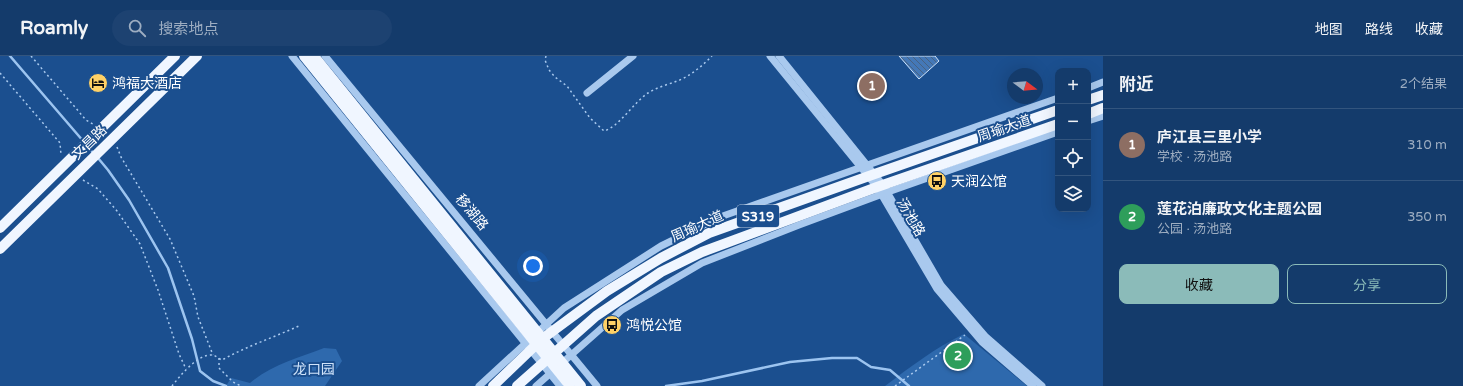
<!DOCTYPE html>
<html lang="zh">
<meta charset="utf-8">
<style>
body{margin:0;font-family:"Varela Round","Noto Sans SC",sans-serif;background:#1d4271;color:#f1f3f6}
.controls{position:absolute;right:12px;top:12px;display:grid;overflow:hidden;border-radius:8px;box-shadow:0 4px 16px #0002}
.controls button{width:36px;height:36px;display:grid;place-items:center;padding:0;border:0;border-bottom:1px solid #33557e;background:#143b6b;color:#f1f3f6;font:20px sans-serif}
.compass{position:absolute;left:1007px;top:12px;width:36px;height:36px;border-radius:50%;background:#143b6b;box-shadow:0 4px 16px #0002;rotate:106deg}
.you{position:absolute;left:533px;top:210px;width:14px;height:14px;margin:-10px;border:3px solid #fff;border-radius:50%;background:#1a73e8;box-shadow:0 0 0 6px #1a73e833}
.badge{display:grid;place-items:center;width:26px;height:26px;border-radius:50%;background:#8bbbb9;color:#fff;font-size:13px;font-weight:700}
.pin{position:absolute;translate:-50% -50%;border:2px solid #fff;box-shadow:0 1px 4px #0006}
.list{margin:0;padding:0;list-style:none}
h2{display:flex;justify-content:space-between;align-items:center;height:52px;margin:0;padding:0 16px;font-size:17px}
h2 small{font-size:13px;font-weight:400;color:#9dadc1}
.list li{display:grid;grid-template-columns:26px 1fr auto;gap:12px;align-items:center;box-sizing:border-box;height:72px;padding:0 16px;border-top:1px solid #33557e}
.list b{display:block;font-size:15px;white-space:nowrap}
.list p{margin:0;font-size:13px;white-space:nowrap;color:#9dadc1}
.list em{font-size:13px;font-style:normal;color:#9dadc1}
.actions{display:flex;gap:8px;padding:12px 16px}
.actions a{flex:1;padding:9px 0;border:1px solid #8bbbb9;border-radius:8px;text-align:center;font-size:14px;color:#8bbbb9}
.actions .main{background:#8bbbb9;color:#111}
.icon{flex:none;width:22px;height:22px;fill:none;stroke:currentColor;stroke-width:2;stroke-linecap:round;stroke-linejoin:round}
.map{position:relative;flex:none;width:1103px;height:330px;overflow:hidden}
header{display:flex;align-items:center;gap:24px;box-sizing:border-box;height:56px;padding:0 20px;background:#143b6b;border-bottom:1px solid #33557e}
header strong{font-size:19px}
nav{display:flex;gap:22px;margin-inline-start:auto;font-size:14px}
.search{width:280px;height:36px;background:#1d4271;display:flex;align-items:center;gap:10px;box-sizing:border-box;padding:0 14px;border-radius:22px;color:#9dadc1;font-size:15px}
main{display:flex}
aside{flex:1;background:#143b6b}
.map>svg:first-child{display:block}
.park{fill:#2e69ad}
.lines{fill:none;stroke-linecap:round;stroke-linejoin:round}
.stream{stroke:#9cc4f0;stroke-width:2.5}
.building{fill:url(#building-back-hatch);stroke:#cfe3fa}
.path{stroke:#a9c9ee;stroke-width:1.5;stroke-dasharray:2 3;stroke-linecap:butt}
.minor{stroke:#a9c9ee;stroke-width:7}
.major{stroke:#f0f6ff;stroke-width:10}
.labels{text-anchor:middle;stroke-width:4;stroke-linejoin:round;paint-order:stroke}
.shield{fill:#1b4f8f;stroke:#bbcadd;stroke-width:1}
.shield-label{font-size:13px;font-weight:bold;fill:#fff}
.poi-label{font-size:14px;fill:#fff;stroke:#1b4f8f;text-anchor:start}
.street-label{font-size:14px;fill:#fff;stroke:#1b4f8f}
.park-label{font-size:14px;fill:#cfe3fa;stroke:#1b4f8f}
</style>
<header>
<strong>Roamly</strong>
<div class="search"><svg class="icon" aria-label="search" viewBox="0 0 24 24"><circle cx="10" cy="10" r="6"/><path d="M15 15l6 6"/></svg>搜索地点</div>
<nav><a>地图</a><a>路线</a><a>收藏</a></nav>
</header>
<main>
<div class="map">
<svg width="1103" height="330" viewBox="0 0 1103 330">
<defs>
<pattern id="building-back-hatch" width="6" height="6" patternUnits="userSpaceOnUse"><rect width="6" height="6" fill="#4478b7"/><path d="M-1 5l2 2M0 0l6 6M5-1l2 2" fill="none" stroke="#486282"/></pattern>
</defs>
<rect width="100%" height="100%" fill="#1b4f8f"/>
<!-- park -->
<g class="park">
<path d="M964,278l63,52h-142c25,-19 50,-38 79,-52z"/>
<path d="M324,292l12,1 6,12 -17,25h-99l5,-8 19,5c21,-18 48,-25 74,-35z"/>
</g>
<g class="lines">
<!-- stream -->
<g class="stream">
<path d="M10,0l74,86"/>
<path d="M87,90l7,8"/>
<path d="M98,102l10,12 21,30 39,68 24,71 8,32 13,10 13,5"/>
<path d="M666,330l36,-5 88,-19 42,-4h25l14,9 19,3 19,16"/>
</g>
</g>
<!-- building -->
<path class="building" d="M899,0h36l4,5 -20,18z"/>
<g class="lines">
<!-- path -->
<g class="path">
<path d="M31,0l55,64 7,4"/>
<path d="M546,0l-1,4 4,10 6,7 12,9 23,32 14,13c15,-4 30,-29 44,-38 11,-7 23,-9 34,-14 12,-6 21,-14 30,-23"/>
<path d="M0,17l60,70 1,12"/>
<path d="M117,91l4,10 49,82 24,57 4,21 15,38"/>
<path d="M83,124l15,9 19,22 23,33 18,46 21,64 7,15"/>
<path d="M219,302v10l14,14 8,4"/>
<path d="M172,330c8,-10 26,-33 41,-31 3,1 6,4 9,5 25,-14 53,-23 79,-35"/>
<path d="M895,330l70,-51"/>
</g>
<!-- minor -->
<g class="minor">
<path d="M292,0l268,330"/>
<path d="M325,0l272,330"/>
<path d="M770,0l107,131 60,102 45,53 51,44"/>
<path d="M779,0l104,129 58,100 45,52 56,49"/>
<path d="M1088,32l15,-6"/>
<path d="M587,37l46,-37"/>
<path d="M1088,65l15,-5"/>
<path d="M479,330l85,-78 97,-62 59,-29 338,-119"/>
<path d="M536,330l86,-76 80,-47 97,-38 89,-33 170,-60"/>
</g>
<!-- major -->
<g class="major">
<path d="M304,0l266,330"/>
<path d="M314,0l267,330"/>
<path d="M1088,44l15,-5"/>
<path d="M1088,58l15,-6"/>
<path d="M0,172l175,-172"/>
<path d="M0,193l197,-193"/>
<path d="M493,330l49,-47 65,-48 54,-33 48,-25 160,-57 189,-66"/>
<path d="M517,330l79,-70 65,-44 41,-20 175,-65 181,-63"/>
</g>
</g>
<!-- icons -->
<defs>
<g id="hotel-disc" transform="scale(1)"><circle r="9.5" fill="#ffd166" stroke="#1b4f8f"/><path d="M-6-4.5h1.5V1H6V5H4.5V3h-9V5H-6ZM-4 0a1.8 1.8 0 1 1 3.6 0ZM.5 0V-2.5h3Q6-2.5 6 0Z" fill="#111"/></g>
<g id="bus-disc" transform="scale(1)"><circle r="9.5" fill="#ffd166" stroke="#1b4f8f"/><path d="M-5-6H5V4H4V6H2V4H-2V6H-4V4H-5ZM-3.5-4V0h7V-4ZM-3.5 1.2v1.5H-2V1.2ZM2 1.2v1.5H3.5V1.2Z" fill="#111"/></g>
</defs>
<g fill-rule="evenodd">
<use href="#hotel-disc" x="98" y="27"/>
<use href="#bus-disc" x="937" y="125"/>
<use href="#bus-disc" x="612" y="269"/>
</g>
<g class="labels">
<!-- shield labels -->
<rect class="shield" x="737" y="149" width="42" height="22" rx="3"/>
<g class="shield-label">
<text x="758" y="165">S319</text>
</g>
<!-- poi labels -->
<g class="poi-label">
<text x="112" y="32">鸿福大酒店</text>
<text x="951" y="130">天润公馆</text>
<text x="626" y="274">鸿悦公馆</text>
</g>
<!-- street labels -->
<g class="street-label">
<text transform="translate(1004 72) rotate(-19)" y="5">周瑜大道</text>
<text transform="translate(89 86) rotate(-44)" y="5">文昌路</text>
<text transform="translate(472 156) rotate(50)" y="5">移湖路</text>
<text transform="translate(911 161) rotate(60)" y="5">汤池路</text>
<text transform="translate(697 170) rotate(-24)" y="5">周瑜大道</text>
</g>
<!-- park labels -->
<g class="park-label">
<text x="314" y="318">龙口园</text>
</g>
</g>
</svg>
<div class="controls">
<button>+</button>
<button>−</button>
<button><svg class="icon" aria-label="locate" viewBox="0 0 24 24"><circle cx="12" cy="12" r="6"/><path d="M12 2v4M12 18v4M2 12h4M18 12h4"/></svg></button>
<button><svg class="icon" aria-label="layers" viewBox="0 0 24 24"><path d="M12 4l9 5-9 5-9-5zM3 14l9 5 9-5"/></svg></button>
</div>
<svg class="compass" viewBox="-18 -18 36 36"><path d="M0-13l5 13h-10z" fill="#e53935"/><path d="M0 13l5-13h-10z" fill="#9dadc1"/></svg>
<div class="you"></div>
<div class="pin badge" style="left:872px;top:30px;background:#8d6e63">1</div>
<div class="pin badge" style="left:958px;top:300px;background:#2e9e5b">2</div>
</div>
<aside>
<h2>附近<small>2个结果</small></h2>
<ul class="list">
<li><span class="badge" style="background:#8d6e63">1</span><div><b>庐江县三里小学</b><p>学校 · 汤池路</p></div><em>310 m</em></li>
<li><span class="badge" style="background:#2e9e5b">2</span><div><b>莲花泊廉政文化主题公园</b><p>公园 · 汤池路</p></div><em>350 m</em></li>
</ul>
<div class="actions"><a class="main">收藏</a><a>分享</a></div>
</aside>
</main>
